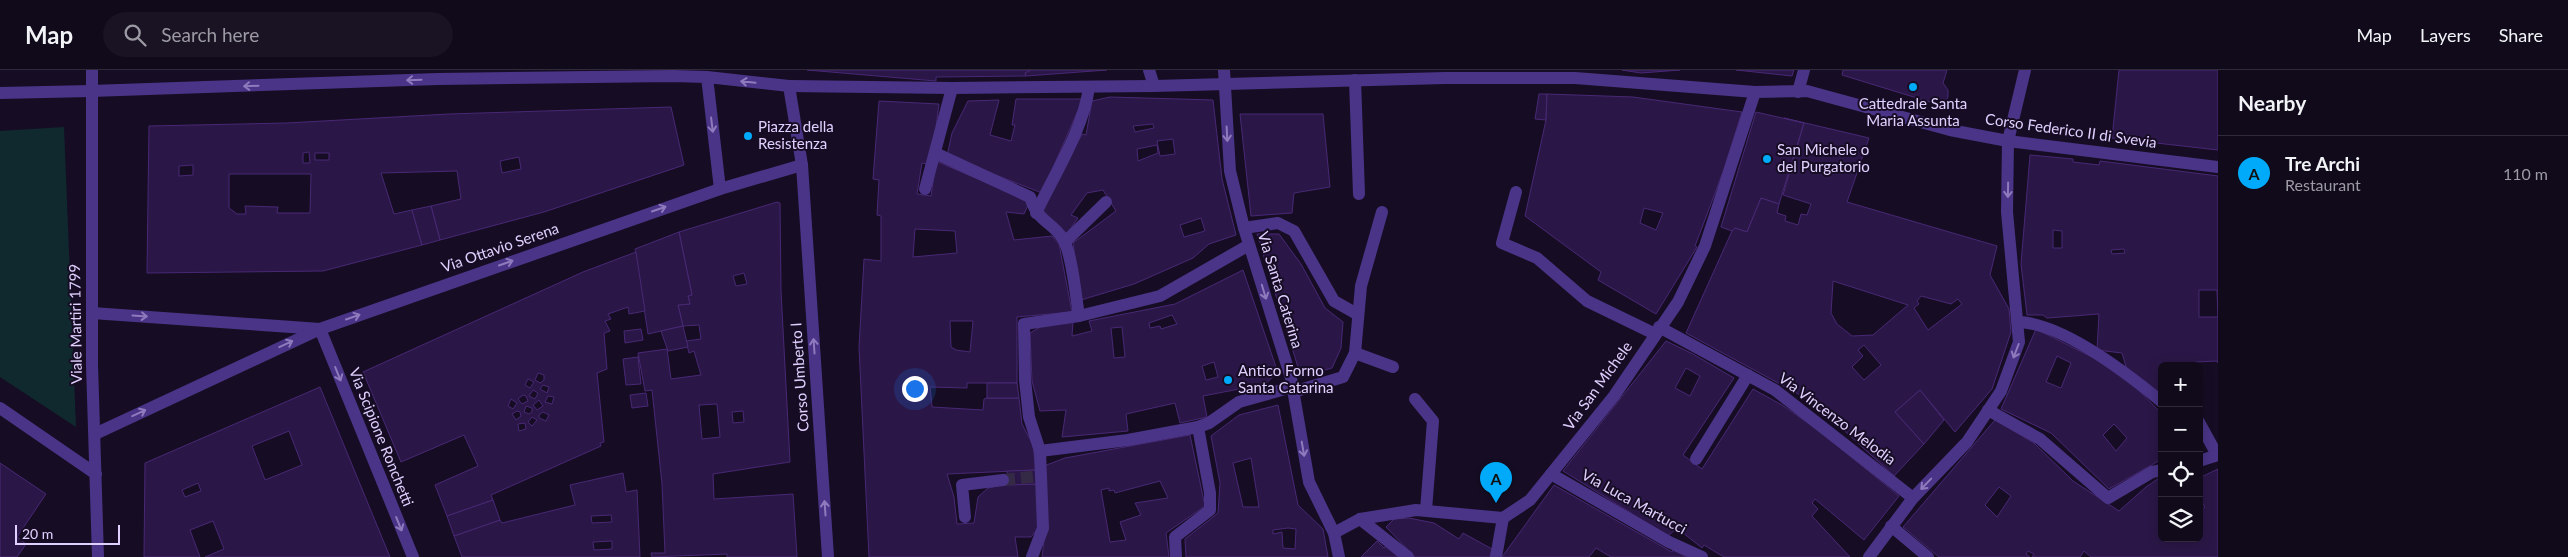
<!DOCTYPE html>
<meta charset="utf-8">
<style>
body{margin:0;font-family:Lato,sans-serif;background:#191324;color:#f1f3f6}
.controls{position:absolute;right:15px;bottom:15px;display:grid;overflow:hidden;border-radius:8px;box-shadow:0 2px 12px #0003}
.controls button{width:45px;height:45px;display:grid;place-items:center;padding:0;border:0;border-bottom:1px solid #302b3a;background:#100a1b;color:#f1f3f6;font:25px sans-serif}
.scale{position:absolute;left:15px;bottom:12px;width:105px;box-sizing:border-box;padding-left:5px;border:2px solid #e0d0ff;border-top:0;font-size:14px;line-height:18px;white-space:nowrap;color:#e0d0ff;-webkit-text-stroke:4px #160d24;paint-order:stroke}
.you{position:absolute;left:914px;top:318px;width:18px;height:18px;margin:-12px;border:4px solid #fff;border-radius:50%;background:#1a73e8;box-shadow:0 0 0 8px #1a73e833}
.badge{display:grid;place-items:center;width:32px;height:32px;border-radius:50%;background:#00aafb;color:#111;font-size:16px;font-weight:700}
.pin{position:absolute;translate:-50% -41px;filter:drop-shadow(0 1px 2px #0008)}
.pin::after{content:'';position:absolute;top:26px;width:18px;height:15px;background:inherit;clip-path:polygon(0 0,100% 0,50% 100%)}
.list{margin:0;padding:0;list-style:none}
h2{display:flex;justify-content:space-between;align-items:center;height:65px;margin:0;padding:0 20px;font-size:21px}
h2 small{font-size:16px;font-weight:400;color:#9c9aa3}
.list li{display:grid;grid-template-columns:32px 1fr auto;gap:15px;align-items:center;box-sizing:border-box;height:75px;padding:0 20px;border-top:1px solid #302b3a}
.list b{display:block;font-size:19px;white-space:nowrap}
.list p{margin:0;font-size:16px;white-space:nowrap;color:#9c9aa3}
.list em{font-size:16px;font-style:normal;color:#9c9aa3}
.icon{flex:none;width:28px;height:28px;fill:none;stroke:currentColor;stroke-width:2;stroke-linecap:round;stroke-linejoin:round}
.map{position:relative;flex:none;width:2218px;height:487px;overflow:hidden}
header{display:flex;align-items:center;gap:30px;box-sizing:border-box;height:70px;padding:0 25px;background:#100a1b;border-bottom:1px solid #302b3a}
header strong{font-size:24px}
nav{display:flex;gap:28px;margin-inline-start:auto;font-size:18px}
.search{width:350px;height:45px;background:#191324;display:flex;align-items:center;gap:12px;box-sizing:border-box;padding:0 18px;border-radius:28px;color:#9c9aa3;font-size:19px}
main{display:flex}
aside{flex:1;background:#100a1b}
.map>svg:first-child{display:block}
.green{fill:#0f292f}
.building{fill:#2b1747;stroke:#482874;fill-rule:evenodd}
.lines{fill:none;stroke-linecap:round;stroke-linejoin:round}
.pedestrian-tunnel{stroke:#342a45;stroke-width:12;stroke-dasharray:12 6;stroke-linecap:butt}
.service{stroke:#4a3487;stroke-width:12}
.pedestrian{stroke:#4a3487;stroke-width:12}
.minor{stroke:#4a3487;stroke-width:12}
.tertiary{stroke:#4a3487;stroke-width:12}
.oneway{stroke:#8e7abd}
.poi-dot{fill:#00aafb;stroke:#160d24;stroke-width:2}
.labels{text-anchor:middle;stroke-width:4;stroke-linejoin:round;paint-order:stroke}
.poi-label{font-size:15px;fill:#e0d0ff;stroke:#160d24;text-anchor:start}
.street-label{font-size:15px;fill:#e0d0ff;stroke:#160d24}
</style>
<header>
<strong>Map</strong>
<div class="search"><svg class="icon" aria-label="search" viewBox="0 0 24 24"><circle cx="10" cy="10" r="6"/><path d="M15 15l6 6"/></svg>Search here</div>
<nav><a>Map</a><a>Layers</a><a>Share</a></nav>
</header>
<main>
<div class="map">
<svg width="2218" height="487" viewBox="0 0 2218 487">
<rect width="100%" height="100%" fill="#160d24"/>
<!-- green -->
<path class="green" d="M64,57l12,300 -76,-50v-246z"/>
<!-- building -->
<g class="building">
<path d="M807,0h224l1,2 -7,1 1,3 -90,1v4z"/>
<path d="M1031,0h76l-81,6 -1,-3z"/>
<path d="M1622,0h58l-39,3z"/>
<path d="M1736,0h58l-2,6z"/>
<path d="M1843,0h104l-4,13 5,7v7l-5,9 -101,-31z"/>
<path d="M2119,0h99v80l-106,-12z"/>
<path d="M1539,24h8l-1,26 -11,-1z"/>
<path d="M1547,24l86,3 109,15 -19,60 -28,74 2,1 -41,67 -58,-34 3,-8 -76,-56 21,-96zM1644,138l19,5 -7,17 -16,-7z"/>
<path d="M1110,27l103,3 9,79 14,56 -27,9 -16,14 -59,26 -53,16 -8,-57 43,-32 -13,-21 -16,3 -16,22 7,3 -11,16 -26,-24 41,-76 4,1 6,-34zM1153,54l1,4 -19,4 -2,-6zM1173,69l2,15 -15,2 -3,-15zM1157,75l1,8 -20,8 -1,-12zM1201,148l4,13 -21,6 -4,-12z"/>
<path d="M1016,29h67l-41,94 -95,-37 5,-23 16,-32 31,-1 -9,35 21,6 4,-16h-3z"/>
<path d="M879,31l60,3 -6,47 -6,13 -5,-1 -5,31 14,2 5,-35 77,33 16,9 -5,11 -18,-2 8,28 38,-4 7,8 13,68 -55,5v66h-50v5l-37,-1 2,20 51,3 1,-11 3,-1h32l3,26 11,21 3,25 -89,4 7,23 3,27 17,-1 4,-26 10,-9 13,-3 36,-1 3,42 -9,11h-16l3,20h-149l-10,-210 5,-88 17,2v-45l-4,-1 2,-35 -6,-1zM915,159l40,2 2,22 -44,4zM950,251h23l-3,31 -14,-2 -5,-3z"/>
<path d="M671,37l13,58 -140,47 -104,28 -9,-34 30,-7 -4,-28 -76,2 13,41 18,-4 10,35 -99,26 -176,2 2,-147 138,-3 162,-9zM309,82l1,11h-7v-10zM315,83h14v7h-14zM519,87l2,12 -19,4 -2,-12zM193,95v10l-14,1v-10zM229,104h82l-1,39h-33l1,-6 -33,-1 1,8h-9l-8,-6z"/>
<path d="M1756,42l48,11 -25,81 -18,-6 -14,34 -12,-4 -3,3 -11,-4z"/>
<path d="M1240,44h83l7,73 -36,6 -2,20 -41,3z"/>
<path d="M1784,48l85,20 -22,64 150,44 -7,29 19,34 2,23 -19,57 -37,43 -35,-42 -25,22 29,32 -30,32 -81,-74 -127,-69 46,-102 3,-3 12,4 14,-34 18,6 -2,9 9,3 -1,5 13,4 3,-11 6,1 4,-11 -28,-9 21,-72zM1833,211l75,24 -35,30 -21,1 -15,-12 -6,-11zM1921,226l30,8 7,-5 4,5 -34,26 -14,-22 5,-4 -2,-3zM1864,275l17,20 -17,15 -12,-13 11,-11 -5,-6z"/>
<path d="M2030,85l43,4v3l26,3 1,-4 118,15v187l-1,-2 -21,1v4h-34v31l-35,-27 -5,-17 -25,-3 2,-36 -52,4 -4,-3h-16l-6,-51zM2053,160l9,1v17h-9zM2124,179l1,4 -13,1 -1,-4zM2199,220h18l1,27h-19z"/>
<path d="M777,132l3,1 1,88 9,171 -77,12 1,25 79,-5 4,63h-70v-3l-75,3 -1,-4h14l-3,-69 -10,-94 -7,1 -7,-38 29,-4 4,30 30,-4 -7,-24 -5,2 -3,-12 15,-2 -2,-14 -16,1 -5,-21 12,-1 -2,-8 4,-1 -13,-63zM744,203l3,11 -11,2 -3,-10zM717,334l3,33 -18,2 -3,-34zM743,341l1,11 -11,1 -1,-11z"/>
<path d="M431,136l9,34 -18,5 -10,-35z"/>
<path d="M679,162l13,63 -4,1 2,8 -12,1 5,21 -35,8 -13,-85z"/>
<path d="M1257,164h22l22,30 24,44 18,14 -2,26 -9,20 -31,9z"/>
<path d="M636,182l9,59 -16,3 -1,-7 -20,7 3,5 -6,2 5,10 -6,2 3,36 -10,4 7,69 -4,1 1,3 -110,49 2,5 -46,16 -12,-31 43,-19 -14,-31 -63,27 -38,-90 220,-100zM538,303l6,2v5l-4,3 -5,-3zM528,309l6,3 -4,6 -5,-3zM543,315l6,2 -2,6 -7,-4zM533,320l5,3 -3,6 -6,-3zM523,325l3,1 2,5 -6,3 -4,-5zM548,326l6,1 -2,7 -7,-2zM511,329l6,4 -4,6 -5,-3zM539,330l4,6 -6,4 -4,-5zM526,336l6,2v4l-3,2 -5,-2zM517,341l3,1 1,4 -5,4 -4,-6zM543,342l6,3 -3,6 -7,-3v-3zM532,347l5,3 -5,6 -4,-4zM525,353l1,6 -7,2 -1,-7z"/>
<path d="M1243,200l33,97 -1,8 -10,9 -62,12 4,21 -27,6 -5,-20 -49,11 2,17 -66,6 4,-27 -26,1 -8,-30 -2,-48 12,-7 31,-4 -1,14 20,-5 -3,-10 86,-17zM1172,245l5,9 -16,5 -1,-3 -10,2 -1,-5zM1122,257l3,30 -11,1 -3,-30zM1214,292l4,15 -12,3 -4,-14z"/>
<path d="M683,256l5,21 -20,4 -7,-20z"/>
<path d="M641,259l2,11 -18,3 -1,-12z"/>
<path d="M2036,259l84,42 42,43v45l-53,30 -58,-56 -50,-24zM2057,286l14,7 -10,25 -15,-6zM2114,354l13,14 -11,13 -13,-16z"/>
<path d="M1666,271l27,13 41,24 -51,77 19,14 51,-80 29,16 39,27 78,64 -35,44 -49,-41 -3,4 6,6 -6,7 38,41h-126l-20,-12 -2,3 -25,-20 -9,8 -105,-65zM1686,298l14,8 -10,20 -15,-8z"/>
<path d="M638,287l3,27 -15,1 -3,-26z"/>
<path d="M987,313h30l2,15h-32z"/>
<path d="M320,317l70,170h-185l19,-8 -11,-28 -23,9 10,27h-56l1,-94zM289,361l13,34 -37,15 -13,-34zM198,413l3,8 -16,6 -3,-7z"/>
<path d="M1920,320l24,30 -20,24 -29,-32z"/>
<path d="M646,323l2,13 -16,2 -2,-13z"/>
<path d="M1278,335l20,100 25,24 5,28h-142l-1,-18 33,-26 2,-30 -9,-47 28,-21zM1251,388l8,49h-16l-10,-44zM1288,458l8,1 -1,20 -12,-1 -1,-16 -9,2v-4z"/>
<path d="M1995,350l39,23 39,38 46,30 27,-24 16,-11v62h37v-26l6,-5 -6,-9v-20l19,-9v88h-127l-7,-6 -4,6h-48l2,-3 -6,-3 -2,3 4,3h-91l-36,-30zM1999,417l12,9 -14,21 -12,-12z"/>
<path d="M1190,365l15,71 -39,27 3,24h-127l3,-25 -1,-66 21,-8zM1160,411l8,17 -33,5 6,12 -21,7 6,18 -16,2 -9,-52 8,-2v3l5,-1 1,3z"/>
<path d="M0,393l46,31 -29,43 9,7 -9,13h-17z"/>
<path d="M1036,400l1,14 -28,1 -2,-14z"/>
<path d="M623,403l3,19 11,-2 3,67h-178l-8,-21 46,-16 2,3 73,-18 -5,-20zM611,445l1,7 -20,1 -1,-7zM612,471v8l-18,1 -1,-8z"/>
<path d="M1554,415l118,67 1,-2 14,7h-76l-15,-9 -7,9h-87z"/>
<path d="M493,430l7,20 -46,16 -7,-20z"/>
<path d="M1409,448l25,5 25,16 4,-6 29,16 -2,8h-75l-29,-30 8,-8z"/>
<path d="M1377,471l7,7 2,-2 12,11h-37z"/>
</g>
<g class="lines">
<!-- pedestrian-tunnel -->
<path class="pedestrian-tunnel" d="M1003,410l37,-4"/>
<!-- service -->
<path class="service" d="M1149,0l5,16"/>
<!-- pedestrian -->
<g class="pedestrian">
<path d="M1355,10l4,114"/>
<path d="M789,16l163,2 202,-2 291,-8h130l180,14 52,-1 143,39 58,11 210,26"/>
<path d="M1798,22l6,-22"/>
<path d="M935,83l95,44c9,27 21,23 33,42 9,14 13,59 16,77"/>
<path d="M925,119l27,-101"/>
<path d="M1516,122l-14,51 35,15 50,43 68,33"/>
<path d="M1036,143c18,-38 48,-85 53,-126"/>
<path d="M1244,158l34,-5 16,8 40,70 23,13"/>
<path d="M1065,172l41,-40"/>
<path d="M1355,283l38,14"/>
<path d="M1293,322l50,-15 12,-24 6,-67 21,-74"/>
<path d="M1415,329l18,22 -7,89"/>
<path d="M1040,381l88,-11 70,-13 11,-4 30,-21 53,-15"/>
<path d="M1696,389l52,-84"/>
<path d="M965,447l-3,-32 41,-5"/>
<path d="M1032,487l11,-29 -3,-77 -11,-34 -4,-37 -1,-56 55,-8 81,-20 89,-51"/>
<path d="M1176,487l-1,-20 35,-27v-17l-12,-66"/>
<path d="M1496,487l7,-39"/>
</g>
<!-- minor -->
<g class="minor">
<path d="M1224,0l6,101 14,57 47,150 18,104 25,51 5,24"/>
<path d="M91,21l347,-12 235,-3 34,1 82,9 13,79 -82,24 -13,-112"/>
<path d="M802,95l26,392"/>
<path d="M92,243l228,16 400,-140"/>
<path d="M2018,252c45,1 110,52 144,80"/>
<path d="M1659,257l116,63 138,108"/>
<path d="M0,338l96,66"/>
<path d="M1988,340l52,29 68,59 44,-26 10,-2"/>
<path d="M2199,352l18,33"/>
<path d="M95,364l225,-105 93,228"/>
<path d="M2199,391l19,-6"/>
<path d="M1551,404l118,68 33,15"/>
<path d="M1360,449l48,38"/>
<path d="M1891,456l37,31"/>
<path d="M1334,463l26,-14 56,-9 87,8 27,-18 84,-104 64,-94 27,-56 50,-154"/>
<path d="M1869,487l44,-59 54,-56 34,-51 18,-49 -12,-130 1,-71 17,-71"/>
</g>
<!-- tertiary -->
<g class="tertiary">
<path d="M92,0v295l6,192"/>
<path d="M0,23l91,-2"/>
</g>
</g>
<!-- one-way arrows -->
<defs><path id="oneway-shaft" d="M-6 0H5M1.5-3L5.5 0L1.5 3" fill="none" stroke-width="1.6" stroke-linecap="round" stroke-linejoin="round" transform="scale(1.25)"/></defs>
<g class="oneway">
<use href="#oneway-shaft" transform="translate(414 10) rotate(178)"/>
<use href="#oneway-shaft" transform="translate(748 12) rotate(-174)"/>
<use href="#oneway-shaft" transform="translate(251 16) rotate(178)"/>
<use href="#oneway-shaft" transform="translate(712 55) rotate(83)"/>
<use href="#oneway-shaft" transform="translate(1227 64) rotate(87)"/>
<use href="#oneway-shaft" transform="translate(2008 120) rotate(91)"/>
<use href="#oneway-shaft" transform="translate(659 139) rotate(-19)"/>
<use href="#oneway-shaft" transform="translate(506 193) rotate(-19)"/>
<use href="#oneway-shaft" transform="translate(1264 222) rotate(73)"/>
<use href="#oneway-shaft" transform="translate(140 246) rotate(4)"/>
<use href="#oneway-shaft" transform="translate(353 247) rotate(-19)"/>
<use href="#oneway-shaft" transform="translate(286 274) rotate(-25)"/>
<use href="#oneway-shaft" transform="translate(814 276) rotate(-94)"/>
<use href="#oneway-shaft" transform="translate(2016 281) rotate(111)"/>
<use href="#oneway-shaft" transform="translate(338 304) rotate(68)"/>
<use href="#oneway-shaft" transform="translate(139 343) rotate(-25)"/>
<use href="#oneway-shaft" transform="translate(1303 379) rotate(80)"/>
<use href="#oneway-shaft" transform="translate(1926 414) rotate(134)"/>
<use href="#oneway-shaft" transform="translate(825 438) rotate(-94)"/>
<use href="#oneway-shaft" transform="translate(399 454) rotate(68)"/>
</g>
<!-- markers -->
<g class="poi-dot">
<circle cx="1913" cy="17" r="5"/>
<circle cx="748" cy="66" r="5"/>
<circle cx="1767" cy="89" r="5"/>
<circle cx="1228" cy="310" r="5"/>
</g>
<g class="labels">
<!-- poi labels -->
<g class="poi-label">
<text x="1913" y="39" text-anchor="middle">Cattedrale Santa<tspan x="1913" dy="17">Maria Assunta</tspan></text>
<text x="758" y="62">Piazza della<tspan x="758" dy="17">Resistenza</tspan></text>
<text x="1777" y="85">San Michele o<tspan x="1777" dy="17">del Purgatorio</tspan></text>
<text x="1238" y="306">Antico Forno<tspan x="1238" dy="17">Santa Catarina</tspan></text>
</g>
<!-- street labels -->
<g class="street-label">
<text transform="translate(2071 61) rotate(8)" y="5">Corso Federico II di Svevia</text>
<text transform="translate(500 178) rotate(-19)" y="5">Via Ottavio Serena</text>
<text transform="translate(1280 220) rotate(73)" y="5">Via Santa Caterina</text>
<text transform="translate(76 254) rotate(-91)" y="5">Viale Martiri 1799</text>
<text transform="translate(800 307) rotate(-94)" y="5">Corso Umberto I</text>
<text transform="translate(1598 316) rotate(-54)" y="5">Via San Michele</text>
<text transform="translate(1837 349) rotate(37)" y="5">Via Vincenzo Melodia</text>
<text transform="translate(381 367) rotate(68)" y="5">Via Scipione Ronchetti</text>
<text transform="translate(1634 432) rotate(29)" y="5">Via Luca Martucci</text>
</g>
</g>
</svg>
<div class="controls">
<button>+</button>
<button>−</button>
<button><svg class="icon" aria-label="locate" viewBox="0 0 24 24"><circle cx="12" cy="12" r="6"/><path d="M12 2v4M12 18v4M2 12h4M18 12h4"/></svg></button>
<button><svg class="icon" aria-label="layers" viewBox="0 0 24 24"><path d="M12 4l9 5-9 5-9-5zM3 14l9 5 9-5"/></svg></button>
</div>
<div class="scale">20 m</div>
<div class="you"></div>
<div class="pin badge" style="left:1496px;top:433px">A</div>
</div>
<aside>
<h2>Nearby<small></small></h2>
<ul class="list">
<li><span class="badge">A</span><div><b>Tre Archi</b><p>Restaurant</p></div><em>110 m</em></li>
</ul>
</aside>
</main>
